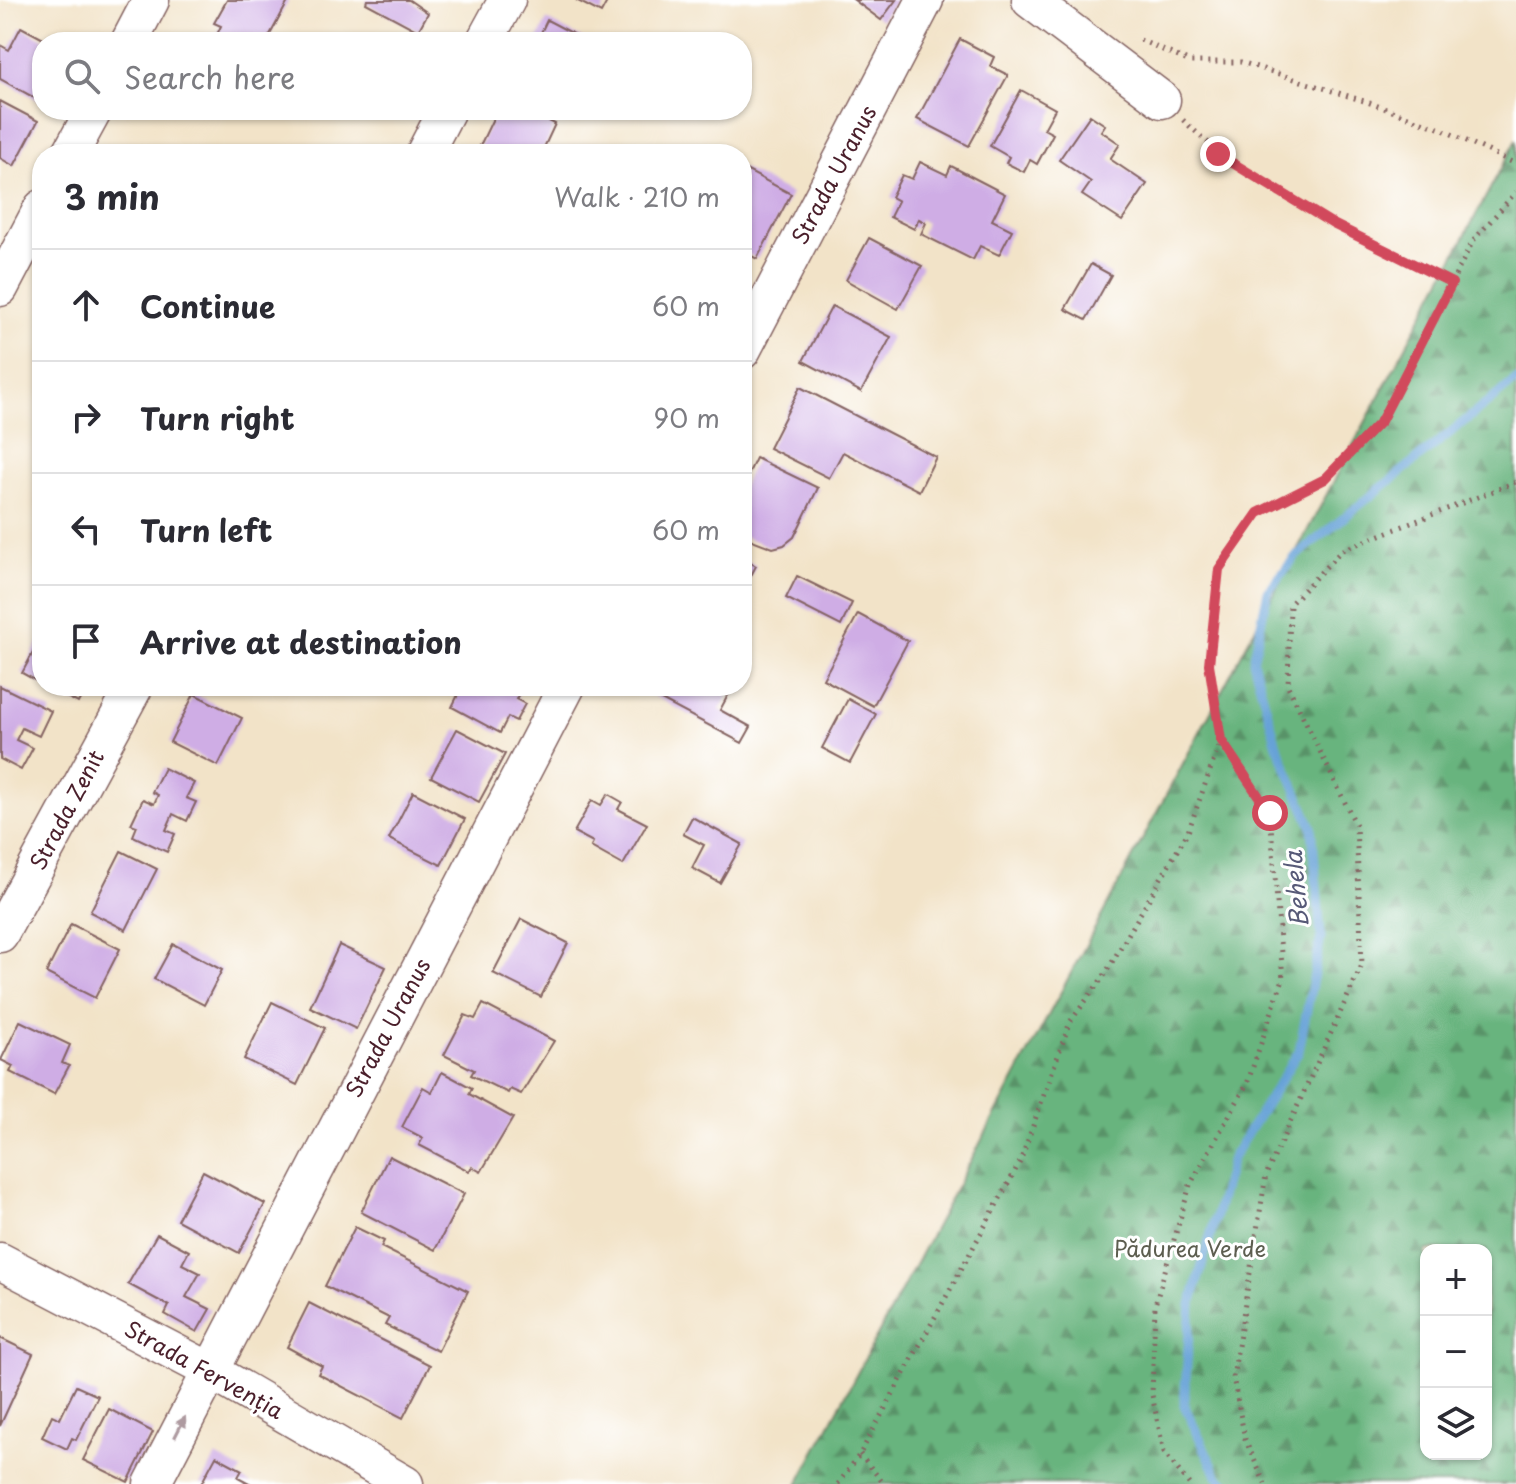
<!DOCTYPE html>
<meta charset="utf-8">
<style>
body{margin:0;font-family:"Playpen Sans",sans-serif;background:#f7f7f7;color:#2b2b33}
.controls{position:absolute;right:24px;bottom:24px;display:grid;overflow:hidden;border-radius:16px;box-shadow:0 2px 6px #0004}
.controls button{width:72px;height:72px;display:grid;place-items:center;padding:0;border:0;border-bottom:2px solid #e1e1e2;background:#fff;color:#2b2b33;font:40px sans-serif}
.stop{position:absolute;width:24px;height:24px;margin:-18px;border:6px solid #d1495b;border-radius:50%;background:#fff}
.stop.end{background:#d1495b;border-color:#fff;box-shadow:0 2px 8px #0008}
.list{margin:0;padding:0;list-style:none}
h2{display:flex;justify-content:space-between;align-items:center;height:104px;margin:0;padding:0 32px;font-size:34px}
h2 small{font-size:26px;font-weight:400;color:#7c7c81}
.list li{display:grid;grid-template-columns:52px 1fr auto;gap:24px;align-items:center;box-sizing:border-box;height:112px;padding:0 32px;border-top:2px solid #e1e1e2}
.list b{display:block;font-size:30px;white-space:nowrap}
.list em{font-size:26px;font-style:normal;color:#7c7c81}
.icon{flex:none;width:44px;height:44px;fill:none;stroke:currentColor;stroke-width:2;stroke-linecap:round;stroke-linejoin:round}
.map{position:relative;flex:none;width:1516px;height:1484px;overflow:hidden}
.search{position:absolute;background:#fff;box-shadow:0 2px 6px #0004;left:32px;top:32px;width:720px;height:88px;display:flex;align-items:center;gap:20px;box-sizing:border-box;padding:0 28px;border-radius:32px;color:#7c7c81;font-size:30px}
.panel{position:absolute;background:#fff;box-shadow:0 2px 6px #0004;left:32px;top:144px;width:720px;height:552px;border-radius:32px}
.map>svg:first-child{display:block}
.forest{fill:url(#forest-firs);stroke:#596a54;stroke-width:2;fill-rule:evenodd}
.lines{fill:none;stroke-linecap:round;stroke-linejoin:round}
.stream{stroke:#66a2d7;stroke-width:9}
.building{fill:#cfade5}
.minor-casing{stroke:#856462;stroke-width:39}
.path{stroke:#856462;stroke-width:5;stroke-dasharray:2 6;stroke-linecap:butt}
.minor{stroke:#fff;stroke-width:36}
.oneway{fill:#ae9aa0}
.route{stroke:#d1495b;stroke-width:10}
.labels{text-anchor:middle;stroke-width:6;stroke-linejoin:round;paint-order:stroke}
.street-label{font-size:22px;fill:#4a1f2b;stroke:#fff}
.park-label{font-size:22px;fill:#5d5e50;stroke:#fff}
.water-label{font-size:24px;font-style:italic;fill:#575a78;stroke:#fff}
</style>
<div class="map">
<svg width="1516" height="1484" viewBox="0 0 1516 1484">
<defs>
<pattern id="forest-firs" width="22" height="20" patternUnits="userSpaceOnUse" patternTransform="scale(2)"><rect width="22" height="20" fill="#68b47e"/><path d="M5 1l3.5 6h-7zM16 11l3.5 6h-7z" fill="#589267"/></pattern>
</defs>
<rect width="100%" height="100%" fill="#fff"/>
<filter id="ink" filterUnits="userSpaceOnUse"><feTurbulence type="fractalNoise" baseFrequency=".0125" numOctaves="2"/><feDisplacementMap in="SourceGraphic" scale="16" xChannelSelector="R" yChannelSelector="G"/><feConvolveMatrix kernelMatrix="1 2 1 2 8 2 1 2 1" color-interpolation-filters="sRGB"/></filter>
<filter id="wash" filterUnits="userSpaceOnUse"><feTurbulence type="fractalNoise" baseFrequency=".006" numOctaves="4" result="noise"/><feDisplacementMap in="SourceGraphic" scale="32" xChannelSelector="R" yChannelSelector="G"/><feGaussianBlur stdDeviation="1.8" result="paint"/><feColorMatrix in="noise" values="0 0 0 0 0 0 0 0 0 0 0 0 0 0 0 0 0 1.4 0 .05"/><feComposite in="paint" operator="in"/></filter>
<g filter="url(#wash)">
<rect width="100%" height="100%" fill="#f2e3c8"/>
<!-- forest -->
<path class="forest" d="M1516,140v1344h-718l701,-1312zM1426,1250h60v204h-60z"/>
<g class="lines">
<!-- stream -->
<path class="stream" d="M1227,1484l-9,-7 -34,-72 7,-100 41,-147 67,-107 22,-114 -9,-110 -35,-82 -24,-84 15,-70 28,-35 220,-176"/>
</g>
<g id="blocks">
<!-- building -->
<g class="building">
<path d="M227,0h62l-23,42h-50l-2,-1 7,-15 -7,-3z"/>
<path d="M367,0h42l19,13 -10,18 -52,-28z"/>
<path d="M576,0h32l-7,13z"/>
<path d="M854,0h42l-15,20z"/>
<path d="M547,20l42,22h-50l-2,-1z"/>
<path d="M21,27l28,15h-7v60l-42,-23v-34l9,5z"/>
<path d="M960,39l34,18 -4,9 18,9 -39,71 -52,-27z"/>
<path d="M1021,90l34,19 -11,20 9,5 -16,30 -7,-4 -6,12 -18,-9 3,-6 -19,-11z"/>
<path d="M0,101l38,20 -24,45 -14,-8z"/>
<path d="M497,110h30l28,14 -14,30h-65z"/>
<path d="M1090,115l15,10 -4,6 19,13 -10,15 37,25 -25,37 -40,-26 9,-13 -32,-22z"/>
<path d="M920,162l27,13 4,-9 54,28 -13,26 20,10 -13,25 -19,-9 -7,14 -52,-26 5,-11 -7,-4 -5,10 -24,-12 8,-16 -7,-4 11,-22 10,4z"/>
<path d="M742,168l49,26 -34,65 -15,-8z"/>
<path d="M869,238l53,28 -24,43 -52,-29z"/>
<path d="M1091,264l20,11 -25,45 -21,-11z"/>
<path d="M832,306l59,31 -30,55 -58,-31z"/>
<path d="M800,387l136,70 -17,34 -76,-39 -14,26 -60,-30z"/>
<path d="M756,458l62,30 -24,49 -10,8 -11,3 -31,-12v-49z"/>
<path d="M742,558l14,8 -14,27z"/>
<path d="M797,576l55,27 -11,23 -55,-28z"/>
<path d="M858,614l50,27 -35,65 -50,-27z"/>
<path d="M42,636v48l-20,-11z"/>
<path d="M0,686l51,25 -12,25 -17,-8 -6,12 17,8 -12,22 -21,-11z"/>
<path d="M46,686h41l-9,17z"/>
<path d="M454,686h69l-7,13 9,5 -9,17 -8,-4 -8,16 -48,-26 6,-12 -7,-4z"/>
<path d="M635,686h98l-13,24 31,17 -9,16z"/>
<path d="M194,694l48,24 -24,48 -48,-24z"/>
<path d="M848,699l28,15 -26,49 -28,-15z"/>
<path d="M457,729l48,25 -26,48 -48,-25z"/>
<path d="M164,768l30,15 -8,15 10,4 -9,19 -14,-7 -7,16 9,4 -8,18 -34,-16 4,-10 -6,-2 12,-25 11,5 4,-9 -6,-3z"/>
<path d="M413,792l52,27 -24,46 -52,-26z"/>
<path d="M608,794l14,8 -4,7 29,15 -24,41 -32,-18 2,-5 -19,-10 18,-32 9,5z"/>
<path d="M692,817l50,27 -22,39 -28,-15 12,-23 -21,-11z"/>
<path d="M121,851l36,18 -31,61 -36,-18z"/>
<path d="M521,919l47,24 -27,54 -48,-24z"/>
<path d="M71,924l49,25 -25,49 -49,-25z"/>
<path d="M173,944l49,26 -18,35 -50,-26z"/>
<path d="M339,945l47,22 -30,62 -46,-22z"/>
<path d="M272,1002l53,26 -28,57 -53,-26z"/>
<path d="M483,1004l71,37 -33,53 -11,-5 -2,4 -37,-18 3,-5 -30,-15 21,-40 10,4z"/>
<path d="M20,1021l50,24 -8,18 7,3 -15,28 -44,-22 3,-6 -12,-6z"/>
<path d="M442,1072l30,16 -3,6 44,24 -32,54 -9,-5 -3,4 -50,-26 4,-7 -21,-11 21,-40 9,5z"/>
<path d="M389,1156l75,38 -29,56 -74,-38z"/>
<path d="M203,1171l62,33 -26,49 -62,-33z"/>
<path d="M355,1227l29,14 -3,6 87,44 -30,60 -53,-26 4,-7 -64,-32z"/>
<path d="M157,1234l32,17 -7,13 18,9 -14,24 24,12 -13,23 -32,-18 4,-8 -41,-22z"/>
<path d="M309,1303l121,62 -27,53 -85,-44 4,-8 -35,-19z"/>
<path d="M0,1338l33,16 -33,72z"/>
<path d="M76,1386l22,10 -22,44 -4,-2 -5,11 -25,-12 10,-22 8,4z"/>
<path d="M109,1409l44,23 -25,50 -45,-22z"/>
<path d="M216,1456l26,14 -4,7 13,7h-50z"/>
</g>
</g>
</g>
<g filter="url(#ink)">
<use href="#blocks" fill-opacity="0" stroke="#856462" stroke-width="2"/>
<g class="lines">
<!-- minor casing -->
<g class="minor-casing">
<g id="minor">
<path d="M1030,0l132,100"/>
<path d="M129,42l22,-42"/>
<path d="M484,42l23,-42"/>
<path d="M70,154l24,-44"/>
<path d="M424,154l23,-44"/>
<path d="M0,288l42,-80"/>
<path d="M742,351l183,-351"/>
<path d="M0,934l135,-248"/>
<path d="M0,1261l209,109 196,114"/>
<path d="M152,1484l415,-798"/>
</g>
</g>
<!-- path -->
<g class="path">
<path d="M1140,40l50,22h51l126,40 74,27 75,35"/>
<path d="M1183,120c76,73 176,117 269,163"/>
<path d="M860,1454l24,30"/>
<path d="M838,1484l22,-30 160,-292 50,-140 34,-46 84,-144 33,-92 -12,-76 10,-95 39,-56 67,-34 56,-58 92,-180 43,-49"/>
<path d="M1189,1484l-25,-32 -12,-57 3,-90 35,-120 57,-101 36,-105 -13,-166 -49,-73"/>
<path d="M1265,1484l-20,-45 -12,-62 33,-202 96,-210 -6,-140 -68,-139 2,-82 52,-54 174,-68"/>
</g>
<!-- minor -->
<use href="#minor" class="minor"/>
</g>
<!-- one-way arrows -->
<defs><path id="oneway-solid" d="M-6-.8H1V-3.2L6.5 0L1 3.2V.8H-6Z" transform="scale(2)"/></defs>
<use class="oneway" href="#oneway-solid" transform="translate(180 1427) rotate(-63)"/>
</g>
<g class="lines" filter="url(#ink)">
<!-- route -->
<path class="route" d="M1218,154l115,70 119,59 -71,138 -56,58 -67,34 -39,56 -10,95 12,76 49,73"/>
</g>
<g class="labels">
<!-- street labels -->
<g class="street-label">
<text transform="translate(834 175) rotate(-62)" y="8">Strada Uranus</text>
<text transform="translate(67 810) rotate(-62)" y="8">Strada Zenit</text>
<text transform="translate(388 1028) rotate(-62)" y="8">Strada Uranus</text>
<text transform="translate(204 1370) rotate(29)" y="8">Strada Fervenția</text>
</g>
<!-- park labels -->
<g class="park-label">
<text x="1190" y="1257">Pădurea Verde</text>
</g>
<!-- water labels -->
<g class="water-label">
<text transform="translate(1297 889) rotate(-95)" y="8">Behela</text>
</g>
</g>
</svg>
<div class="controls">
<button>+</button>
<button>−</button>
<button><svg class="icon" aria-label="layers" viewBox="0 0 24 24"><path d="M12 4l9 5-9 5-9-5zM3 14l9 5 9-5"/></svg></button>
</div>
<div class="stop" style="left:1270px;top:813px"></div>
<div class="stop end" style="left:1218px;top:154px"></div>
<div class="search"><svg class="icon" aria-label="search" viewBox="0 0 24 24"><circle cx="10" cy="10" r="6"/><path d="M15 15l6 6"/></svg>Search here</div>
<section class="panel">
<h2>3 min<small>Walk · 210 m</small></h2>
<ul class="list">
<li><svg class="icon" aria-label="ahead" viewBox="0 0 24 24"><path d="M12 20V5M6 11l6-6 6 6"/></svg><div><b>Continue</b></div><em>60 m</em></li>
<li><svg class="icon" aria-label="right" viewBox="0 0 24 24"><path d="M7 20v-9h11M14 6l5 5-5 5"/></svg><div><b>Turn right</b></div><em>90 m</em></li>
<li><svg class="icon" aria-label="left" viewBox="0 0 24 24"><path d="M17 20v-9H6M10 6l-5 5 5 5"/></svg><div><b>Turn left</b></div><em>60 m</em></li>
<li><svg class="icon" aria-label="arrive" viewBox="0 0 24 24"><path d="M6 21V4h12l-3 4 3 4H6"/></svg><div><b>Arrive at destination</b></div></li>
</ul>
</section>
</div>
